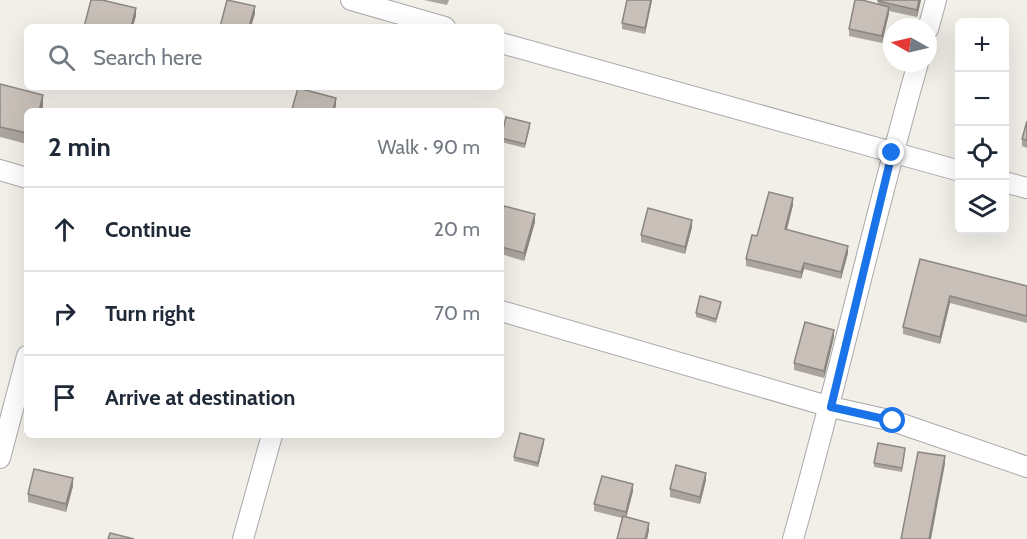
<!DOCTYPE html>
<meta charset="utf-8">
<style>
body{margin:0;font-family:Cabin,sans-serif;background:#f6f6f7;color:#1f2937}
.controls{position:absolute;right:18px;top:18px;display:grid;overflow:hidden;border-radius:9px;box-shadow:0 6px 24px #0002}
.controls button{width:54px;height:54px;display:grid;place-items:center;padding:0;border:0;border-bottom:2px solid #e0e1e3;background:#fff;color:#1f2937;font:30px sans-serif}
.compass{position:absolute;left:883px;top:18px;width:54px;height:54px;border-radius:50%;background:#fff;box-shadow:0 6px 24px #0002;rotate:278deg}
.stop{position:absolute;width:18px;height:18px;margin:-14px;border:4px solid #1a73e8;border-radius:50%;background:#fff}
.stop.end{background:#1a73e8;border-color:#fff;box-shadow:0 2px 6px #0008}
.list{margin:0;padding:0;list-style:none}
h2{display:flex;justify-content:space-between;align-items:center;height:78px;margin:0;padding:0 24px;font-size:26px}
h2 small{font-size:20px;font-weight:400;color:#747a83}
.list li{display:grid;grid-template-columns:39px 1fr auto;gap:18px;align-items:center;box-sizing:border-box;height:84px;padding:0 24px;border-top:2px solid #e0e1e3}
.list b{display:block;font-size:22px;white-space:nowrap}
.list em{font-size:20px;font-style:normal;color:#747a83}
.icon{flex:none;width:33px;height:33px;fill:none;stroke:currentColor;stroke-width:2;stroke-linecap:round;stroke-linejoin:round}
.map{position:relative;flex:none;width:1027px;height:539px;overflow:hidden}
.search{position:absolute;background:#fff;box-shadow:0 6px 24px #0002;left:24px;top:24px;width:480px;height:66px;display:flex;align-items:center;gap:15px;box-sizing:border-box;padding:0 21px;border-radius:9px;color:#747a83;font-size:22px}
.panel{position:absolute;background:#fff;box-shadow:0 6px 24px #0002;left:24px;top:108px;width:480px;height:330px;border-radius:9px}
.map>svg:first-child{display:block}
.lines{fill:none;stroke-linecap:round;stroke-linejoin:round}
.minor-casing{stroke:#a9a9a9;stroke-width:22}
.minor{stroke:#fff;stroke-width:20}
.wall{fill:#aba49e}
.shaded-wall{fill:#8b8681}
.building{fill:#c7bfb8;stroke:#8b8681;stroke-width:1.5}
.route{stroke:#1a73e8;stroke-width:8}
</style>
<div class="map">
<svg width="1027" height="539" viewBox="0 0 1027 539">
<rect width="100%" height="100%" fill="#f2efe9"/>
<g class="lines">
<!-- minor casing -->
<g class="minor-casing">
<g id="minor">
<path d="M351,0l94,27"/>
<path d="M928,29l8,-29"/>
<path d="M501,43l459,128"/>
<path d="M0,170l27,8"/>
<path d="M1004,182l23,6"/>
<path d="M501,311l330,96 62,14 134,46"/>
<path d="M0,458l27,-102"/>
<path d="M243,539l29,-104"/>
<path d="M793,539c45,-158 80,-318 125,-476"/>
</g>
</g>
<!-- minor -->
<use href="#minor" class="minor"/>
</g>
<!-- wall -->
<g class="wall">
<path d="M424,0h25l-2,5z"/>
<path d="M627,0h25l-7,34 -23,-5v-6z"/>
<path d="M878,0h43l-4,17 -28,-6 -7,32 -33,-7v-7l29,-25z"/>
<path d="M0,84l43,22 -16,5v33l-27,-7z"/>
<path d="M1027,121v27l-5,-2v-7z"/>
<path d="M530,127l-5,21 -24,-6v-5z"/>
<path d="M793,205l-6,25 61,23 -7,26 -37,-10 -3,10 -55,-13v-7l11,-23z"/>
<path d="M501,217l34,5 -11,39 -23,-7z"/>
<path d="M692,227l-7,27 -44,-12v-7z"/>
<path d="M920,259l107,27v37l-77,-20 -10,41 -37,-10v-7z"/>
<path d="M721,306l-5,17 -20,-6v-4z"/>
<path d="M834,337l-10,41 -30,-8v-7z"/>
<path d="M544,443l-6,24 -24,-6v-4z"/>
<path d="M905,452l-3,20 -28,-5v-4z"/>
<path d="M706,480l-6,24 -30,-7v-8z"/>
<path d="M73,486l-7,26 -38,-10v-8z"/>
<path d="M633,491l-7,26 23,13 -2,9h-30l5,-21 -28,-7v-7z"/>
</g>
<!-- shaded-wall -->
<g class="shaded-wall">
<path d="M651,0h1l-7,34v-6z"/>
<path d="M919,0h2l-4,17v-7z"/>
<path d="M255,6v8l-4,13h-2z"/>
<path d="M889,7v7l-7,29v-7z"/>
<path d="M136,8v8l-3,11h-2z"/>
<path d="M43,95v11l-1,5h-3z"/>
<path d="M336,98v7l-1,6h-2z"/>
<path d="M793,198v7l-8,31v-7z"/>
<path d="M535,214v8l-11,39v-8z"/>
<path d="M692,220v7l-7,27v-7z"/>
<path d="M848,246v7l-7,26v-7z"/>
<path d="M804,263v6l-3,10v-7z"/>
<path d="M950,296v7l-10,41v-7z"/>
<path d="M834,330v7l-10,41v-7z"/>
<path d="M544,439v4l-6,24v-4z"/>
<path d="M945,456v8l-14,75h-2z"/>
<path d="M706,473v7l-6,24v-7z"/>
<path d="M73,478v8l-7,26v-8z"/>
<path d="M633,484v7l-7,28v-7z"/>
<path d="M649,523v7l-2,9h-2z"/>
</g>
<!-- building -->
<g class="building">
<path d="M91,0h11l34,8 -5,19h-47z"/>
<path d="M227,0l28,6 -6,21h-29z"/>
<path d="M627,0h24l-6,28 -23,-5z"/>
<path d="M855,0h7l27,7 -7,29 -33,-7z"/>
<path d="M878,0h41l-2,10 -39,-9z"/>
<path d="M0,84l43,11 -4,16h-12v22l-27,-6z"/>
<path d="M298,88l38,10 -3,13h-32l-9,-2z"/>
<path d="M506,117l24,6 -5,21 -24,-6z"/>
<path d="M1027,121v19l-5,-1z"/>
<path d="M769,192l24,6 -8,31 63,17 -7,26 -37,-9 -3,9 -55,-13 6,-24 5,1z"/>
<path d="M504,206l31,8 -11,39 -23,-6v-30z"/>
<path d="M648,208l44,12 -7,27 -44,-12z"/>
<path d="M920,259l107,27v30l-77,-20 -10,41 -37,-10z"/>
<path d="M700,296l21,6 -5,17 -20,-6z"/>
<path d="M805,322l29,8 -10,41 -30,-8z"/>
<path d="M520,433l24,6 -6,24 -24,-6z"/>
<path d="M878,443l27,5 -3,20 -28,-5z"/>
<path d="M918,452l27,4 -16,83h-28z"/>
<path d="M676,465l30,8 -6,24 -30,-8z"/>
<path d="M34,469l39,9 -7,26 -38,-10z"/>
<path d="M602,476l31,8 -7,28 -32,-8z"/>
<path d="M623,516l26,7 -4,16h-28z"/>
<path d="M110,533l24,6h-26z"/>
</g>
<g class="lines">
<!-- route -->
<path class="route" d="M892,153l-61,254 62,14"/>
</g>
</svg>
<div class="controls">
<button>+</button>
<button>−</button>
<button><svg class="icon" aria-label="locate" viewBox="0 0 24 24"><circle cx="12" cy="12" r="6"/><path d="M12 2v4M12 18v4M2 12h4M18 12h4"/></svg></button>
<button><svg class="icon" aria-label="layers" viewBox="0 0 24 24"><path d="M12 4l9 5-9 5-9-5zM3 14l9 5 9-5"/></svg></button>
</div>
<svg class="compass" viewBox="-18 -18 36 36"><path d="M0-13l5 13h-10z" fill="#e53935"/><path d="M0 13l5-13h-10z" fill="#747a83"/></svg>
<div class="stop" style="left:893px;top:421px"></div>
<div class="stop end" style="left:892px;top:153px"></div>
<div class="search"><svg class="icon" aria-label="search" viewBox="0 0 24 24"><circle cx="10" cy="10" r="6"/><path d="M15 15l6 6"/></svg>Search here</div>
<section class="panel">
<h2>2 min<small>Walk · 90 m</small></h2>
<ul class="list">
<li><svg class="icon" aria-label="ahead" viewBox="0 0 24 24"><path d="M12 20V5M6 11l6-6 6 6"/></svg><div><b>Continue</b></div><em>20 m</em></li>
<li><svg class="icon" aria-label="right" viewBox="0 0 24 24"><path d="M7 20v-9h11M14 6l5 5-5 5"/></svg><div><b>Turn right</b></div><em>70 m</em></li>
<li><svg class="icon" aria-label="arrive" viewBox="0 0 24 24"><path d="M6 21V4h12l-3 4 3 4H6"/></svg><div><b>Arrive at destination</b></div></li>
</ul>
</section>
</div>
